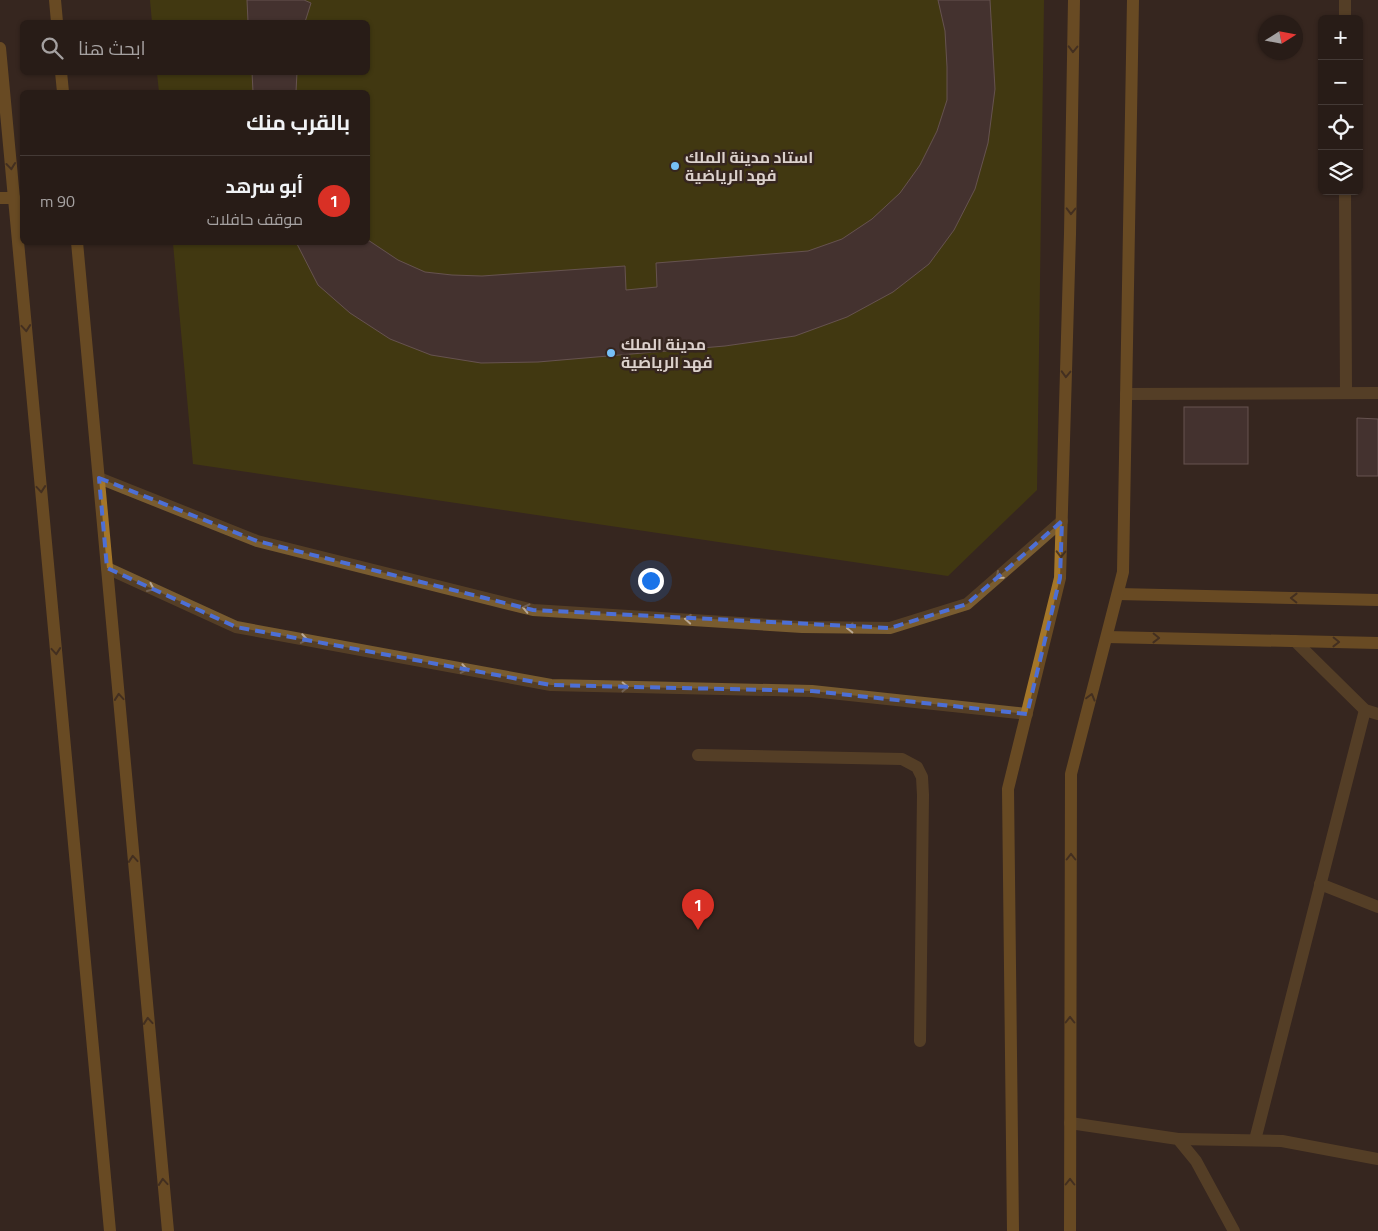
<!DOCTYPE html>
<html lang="ar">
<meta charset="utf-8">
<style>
body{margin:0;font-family:Georgia,Cairo,serif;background:#302520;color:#f1f3f6;direction:rtl}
.controls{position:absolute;right:15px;top:15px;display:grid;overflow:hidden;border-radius:8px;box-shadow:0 1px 4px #0004}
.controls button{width:45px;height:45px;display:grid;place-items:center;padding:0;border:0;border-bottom:1px solid #443a36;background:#281c17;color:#f1f3f6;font:25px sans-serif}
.compass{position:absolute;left:1258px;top:15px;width:45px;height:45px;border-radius:50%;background:#281c17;box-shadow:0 1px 4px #0004;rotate:79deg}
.you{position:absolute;left:650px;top:580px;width:18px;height:18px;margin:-12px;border:4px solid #fff;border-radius:50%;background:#1a73e8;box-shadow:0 0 0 8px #1a73e833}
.badge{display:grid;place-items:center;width:32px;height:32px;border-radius:50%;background:#d93025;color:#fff;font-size:16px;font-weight:700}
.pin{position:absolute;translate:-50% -41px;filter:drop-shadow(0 1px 2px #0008)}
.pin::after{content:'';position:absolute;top:26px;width:18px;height:15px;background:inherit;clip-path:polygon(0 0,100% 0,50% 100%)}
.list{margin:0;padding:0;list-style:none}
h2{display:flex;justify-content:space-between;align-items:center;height:65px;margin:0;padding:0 20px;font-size:21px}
h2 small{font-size:16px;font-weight:400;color:#a5a1a1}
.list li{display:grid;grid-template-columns:32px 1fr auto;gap:15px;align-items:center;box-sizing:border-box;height:90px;padding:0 20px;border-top:1px solid #443a36}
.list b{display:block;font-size:19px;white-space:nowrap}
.list p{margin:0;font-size:16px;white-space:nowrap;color:#a5a1a1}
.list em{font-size:16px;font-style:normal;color:#a5a1a1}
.icon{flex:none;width:28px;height:28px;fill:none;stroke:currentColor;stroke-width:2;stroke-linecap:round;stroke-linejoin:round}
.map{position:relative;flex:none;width:1378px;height:1231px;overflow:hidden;direction:ltr}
.search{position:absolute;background:#281c17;box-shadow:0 1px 4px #0004;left:20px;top:20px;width:350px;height:55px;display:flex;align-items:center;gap:12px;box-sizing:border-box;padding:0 18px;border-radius:8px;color:#a5a1a1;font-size:19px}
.panel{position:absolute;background:#281c17;box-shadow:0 1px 4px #0004;left:20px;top:90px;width:350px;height:155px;border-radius:8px;direction:rtl}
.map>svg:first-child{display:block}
.green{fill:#4f4e00}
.building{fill:#564244;stroke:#9f888a}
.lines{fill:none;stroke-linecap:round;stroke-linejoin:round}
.lane{stroke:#795c30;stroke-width:12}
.street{stroke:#795c30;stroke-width:12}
.secondary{stroke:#a47629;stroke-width:12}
.oneway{stroke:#523a22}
.oneway2{stroke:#b9a895}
.marked{fill:none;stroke:#4d6fd5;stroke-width:4;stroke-dasharray:10 6;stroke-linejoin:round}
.poi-dot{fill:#76c0f7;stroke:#36261f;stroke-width:2}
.labels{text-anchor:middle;stroke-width:5;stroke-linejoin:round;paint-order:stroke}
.poi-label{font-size:16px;font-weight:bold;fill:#dcd1cc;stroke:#36261f;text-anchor:start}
</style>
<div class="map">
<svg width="1378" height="1231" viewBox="0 0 1378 1231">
<rect width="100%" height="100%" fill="#36261f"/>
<!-- green -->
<path class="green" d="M150,0h894l-7,490 -89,86 -755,-112 -20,-221 195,-1v-150h-209l-2,-19 211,-1v-50h-216z"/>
<!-- building -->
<g class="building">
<path d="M247,0h57l7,3 -6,19h-57z"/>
<path d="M938,0h52l5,89 -7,54 -13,46 -21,41 -25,34 -36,28 -46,25 -52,19 -70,10 -187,16 -57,1 -50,-8 -41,-16 -40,-26 -32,-28 -22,-43h72v-2l30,20 27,12 27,3 30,1 143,-10 1,24 31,-3 -1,-24 152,-12 34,-12 30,-20 28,-26 20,-28 17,-34 10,-31v-33l-2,-36z"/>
<path d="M252,72h45l-1,20h-43z"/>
<rect x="1184" y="407" width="64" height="57"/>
<path d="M1357,418l21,1v57h-21z"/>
</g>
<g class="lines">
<!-- lane -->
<path class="lane" d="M698,755l204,4 15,8 5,10 1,18 -3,246"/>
<!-- street -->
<g class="street">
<path d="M1345,0v19"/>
<path d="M1345,191l1,202"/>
<path d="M1126,394l252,-1"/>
<path d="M99,478l158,63 276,69 269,17 88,1 77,-24 95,-83"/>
<path d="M107,568l129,59 315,58 261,6 215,23"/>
<path d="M1295,641l70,69 13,4"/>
<path d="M1320,884l58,23"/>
<path d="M1070,1123l108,16 18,22 38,70"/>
<path d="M1178,1139l104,2 96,18"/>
<path d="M1255,1140l110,-430"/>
</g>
<!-- secondary -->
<g class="secondary">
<path d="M55,0l2,22"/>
<path d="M0,48l110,1183"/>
<path d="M61,72l2,20"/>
<path d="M0,198h14"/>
<path d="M77,242l91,989"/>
<path d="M1118,594l260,6"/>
<path d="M1107,637l271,6"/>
<path d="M1013,1231l-5,-442 52,-211 10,-344 4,-234"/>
<path d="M1070,1231l1,-457 52,-202 10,-572"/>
</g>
</g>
<!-- one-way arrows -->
<defs><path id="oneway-chevron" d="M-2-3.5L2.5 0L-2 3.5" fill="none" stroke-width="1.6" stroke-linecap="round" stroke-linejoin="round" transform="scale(1.25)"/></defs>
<g class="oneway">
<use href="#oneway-chevron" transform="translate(1073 49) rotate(91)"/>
<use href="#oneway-chevron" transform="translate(11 166) rotate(84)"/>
<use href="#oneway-chevron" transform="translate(1071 211) rotate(91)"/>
<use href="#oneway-chevron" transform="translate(26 328) rotate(85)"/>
<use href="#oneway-chevron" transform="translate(1066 374) rotate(92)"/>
<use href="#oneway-chevron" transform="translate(41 489) rotate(85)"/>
<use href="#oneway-chevron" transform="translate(1061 554) rotate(91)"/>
<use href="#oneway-chevron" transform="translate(1294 598) rotate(-179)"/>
<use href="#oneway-chevron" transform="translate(1156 638) rotate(1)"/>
<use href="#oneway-chevron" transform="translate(1336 642) rotate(1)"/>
<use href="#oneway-chevron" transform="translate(56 651) rotate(85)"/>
<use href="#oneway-chevron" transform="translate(119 697) rotate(-95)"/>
<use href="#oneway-chevron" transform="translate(1091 697) rotate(-75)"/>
<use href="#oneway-chevron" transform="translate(1071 857) rotate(-90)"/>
<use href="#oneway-chevron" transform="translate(133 859) rotate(-95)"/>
<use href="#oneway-chevron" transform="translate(1070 1020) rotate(-90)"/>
<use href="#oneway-chevron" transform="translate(148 1021) rotate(-95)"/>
<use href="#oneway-chevron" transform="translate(163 1182) rotate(-95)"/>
<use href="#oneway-chevron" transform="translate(1070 1182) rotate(-90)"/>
</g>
<g class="oneway2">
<use href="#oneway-chevron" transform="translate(999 576) rotate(139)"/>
<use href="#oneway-chevron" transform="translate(151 588) rotate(24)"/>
<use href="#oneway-chevron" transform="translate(526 608) rotate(-167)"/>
<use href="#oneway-chevron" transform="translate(688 619) rotate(-176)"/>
<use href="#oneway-chevron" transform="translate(850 628) rotate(-179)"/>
<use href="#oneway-chevron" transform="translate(304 639) rotate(10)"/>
<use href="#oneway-chevron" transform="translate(464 669) rotate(11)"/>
<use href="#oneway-chevron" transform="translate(625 687) rotate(1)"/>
</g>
<!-- marked area -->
<path d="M0 0H1378V1231H0ZM99,478l158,63 276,69 357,18 77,-24 95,-83 -2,57 -33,136 -215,-23 -261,-6 -315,-58 -129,-59z" fill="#36261f" fill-opacity=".55" fill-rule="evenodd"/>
<path class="marked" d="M99,478l158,63 276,69 357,18 77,-24 95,-83 -2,57 -33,136 -215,-23 -261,-6 -315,-58 -129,-59z"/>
<!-- markers -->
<g class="poi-dot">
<circle cx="675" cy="166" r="5"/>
<circle cx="611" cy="353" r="5"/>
</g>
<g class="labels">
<!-- poi labels -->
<g class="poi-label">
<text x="685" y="163">استاد مدينة الملك<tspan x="685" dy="18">فهد الرياضية</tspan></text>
<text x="621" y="350">مدينة الملك<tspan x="621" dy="18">فهد الرياضية</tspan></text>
</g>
</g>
</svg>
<div class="controls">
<button>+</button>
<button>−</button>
<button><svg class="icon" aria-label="locate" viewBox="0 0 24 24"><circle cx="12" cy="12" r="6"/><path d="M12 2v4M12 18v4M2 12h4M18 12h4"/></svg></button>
<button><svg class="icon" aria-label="layers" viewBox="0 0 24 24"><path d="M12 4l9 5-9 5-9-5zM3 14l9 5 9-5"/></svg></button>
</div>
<svg class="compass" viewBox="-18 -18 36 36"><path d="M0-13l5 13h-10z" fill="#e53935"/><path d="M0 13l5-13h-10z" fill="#a5a1a1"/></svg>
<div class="you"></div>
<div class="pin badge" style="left:698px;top:930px">1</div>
<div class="search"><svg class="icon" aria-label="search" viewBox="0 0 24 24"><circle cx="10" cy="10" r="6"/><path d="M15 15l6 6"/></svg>ابحث هنا</div>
<section class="panel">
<h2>بالقرب منك<small></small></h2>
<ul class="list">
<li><span class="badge">1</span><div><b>أبو سرهد</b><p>موقف حافلات</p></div><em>90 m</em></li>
</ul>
</section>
</div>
